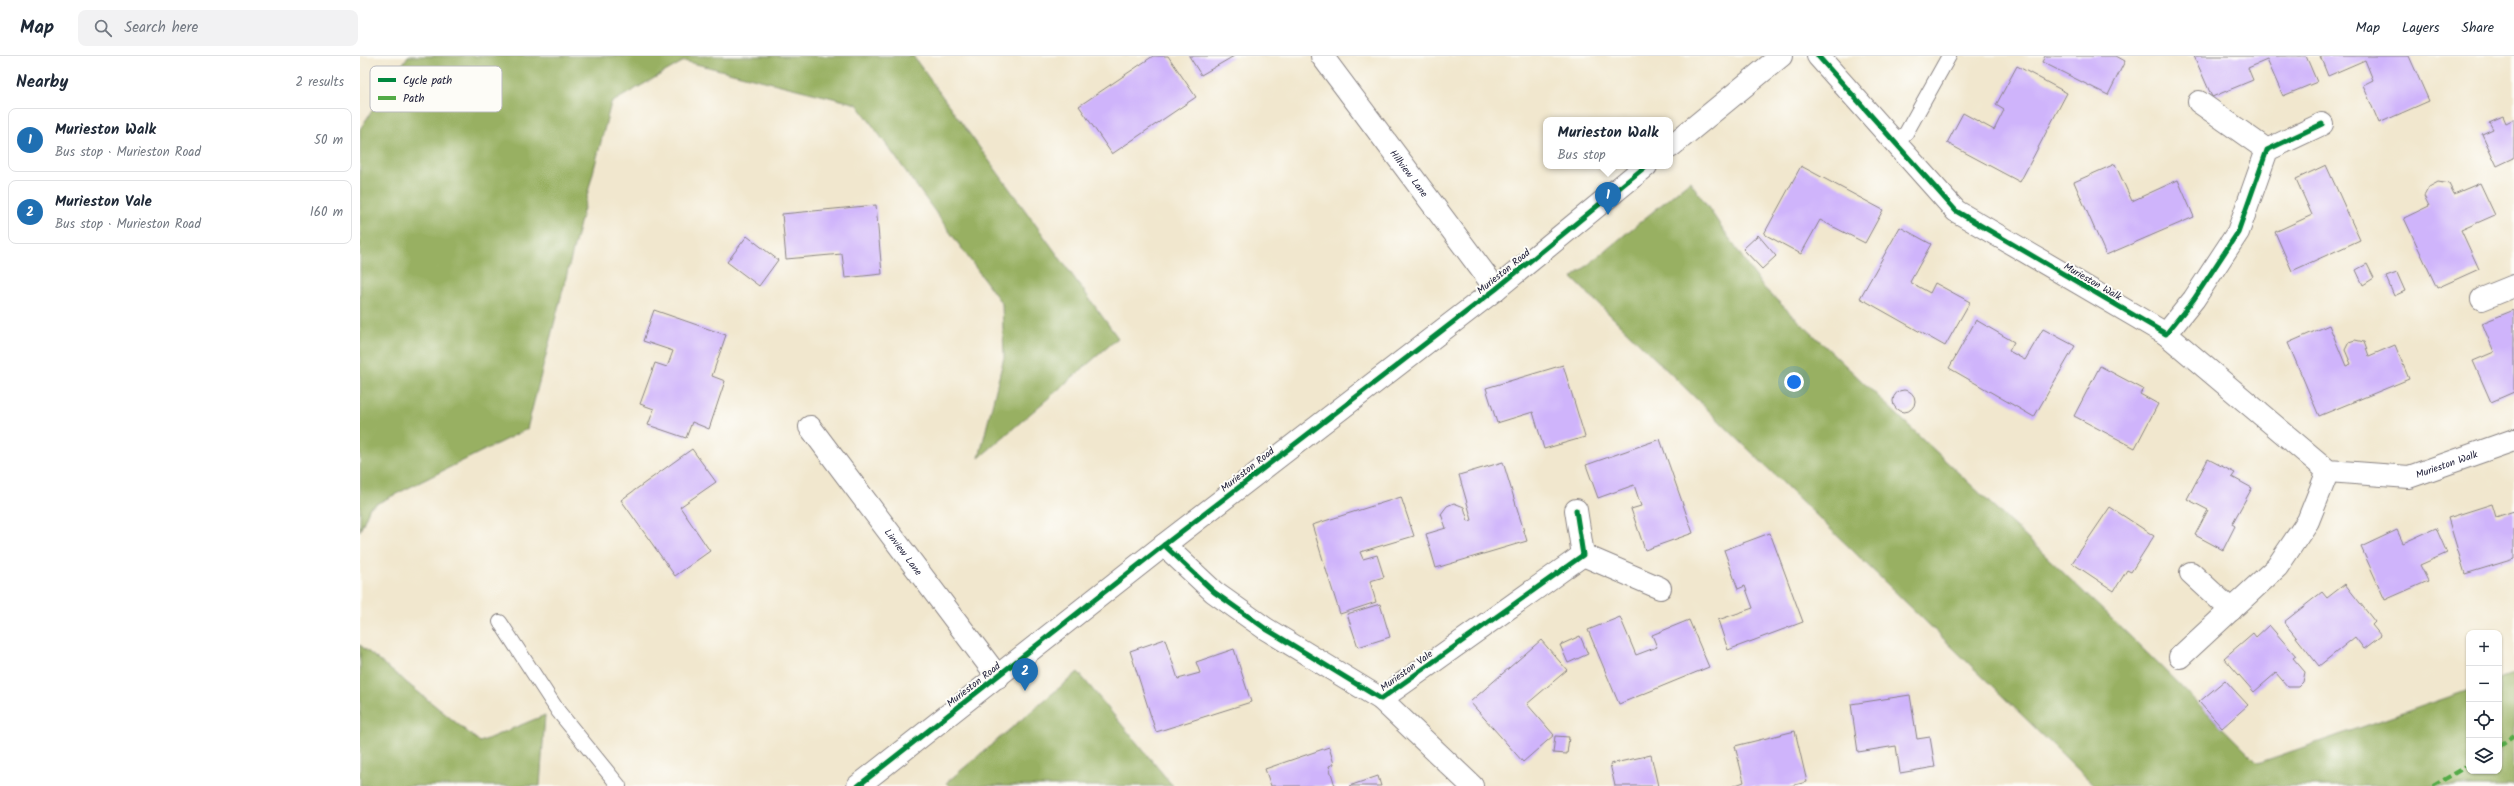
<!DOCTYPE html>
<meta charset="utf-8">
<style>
body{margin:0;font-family:Kalam,sans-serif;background:#f2f2f3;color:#1f2937}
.controls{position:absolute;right:12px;bottom:12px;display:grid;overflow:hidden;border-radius:8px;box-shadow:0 1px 3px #0004}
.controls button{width:36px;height:36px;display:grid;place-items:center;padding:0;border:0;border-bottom:1px solid #e0e1e3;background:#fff;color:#1f2937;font:20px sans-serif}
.you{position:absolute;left:1434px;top:326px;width:14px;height:14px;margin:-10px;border:3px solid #fff;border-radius:50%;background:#1a73e8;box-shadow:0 0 0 6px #1a73e833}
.badge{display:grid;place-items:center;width:26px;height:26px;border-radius:50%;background:#1f6fb2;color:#fff;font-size:13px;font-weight:700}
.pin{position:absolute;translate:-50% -33px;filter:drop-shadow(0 1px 2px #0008)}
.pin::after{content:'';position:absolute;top:21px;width:14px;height:12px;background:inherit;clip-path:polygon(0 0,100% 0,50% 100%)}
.popup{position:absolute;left:1183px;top:61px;width:130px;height:52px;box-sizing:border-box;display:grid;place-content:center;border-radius:8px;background:#fff;filter:drop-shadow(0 1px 3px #0005);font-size:13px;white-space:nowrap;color:#747a83}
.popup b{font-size:15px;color:#1f2937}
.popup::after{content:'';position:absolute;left:50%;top:100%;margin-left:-8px;border:8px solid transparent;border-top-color:#fff}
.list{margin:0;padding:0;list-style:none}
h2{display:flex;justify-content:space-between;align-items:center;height:52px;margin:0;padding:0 16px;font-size:17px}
h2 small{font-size:13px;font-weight:400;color:#747a83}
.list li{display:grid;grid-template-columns:26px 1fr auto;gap:12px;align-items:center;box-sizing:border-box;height:64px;margin:0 8px 8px;padding:0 8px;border:1px solid #e0e1e3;border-radius:8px}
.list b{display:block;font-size:15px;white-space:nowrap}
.list p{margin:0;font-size:13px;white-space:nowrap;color:#747a83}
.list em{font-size:13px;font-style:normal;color:#747a83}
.icon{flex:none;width:22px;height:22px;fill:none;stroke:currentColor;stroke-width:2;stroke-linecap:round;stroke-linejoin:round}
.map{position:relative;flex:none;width:2154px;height:730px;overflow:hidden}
header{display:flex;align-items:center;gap:24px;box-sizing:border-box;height:56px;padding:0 20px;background:#fff;border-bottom:1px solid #e0e1e3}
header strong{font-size:19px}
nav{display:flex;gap:22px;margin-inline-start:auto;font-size:14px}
.search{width:280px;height:36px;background:#f2f2f3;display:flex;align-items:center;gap:10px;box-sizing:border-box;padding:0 14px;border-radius:8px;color:#747a83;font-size:15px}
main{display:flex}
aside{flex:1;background:#fff}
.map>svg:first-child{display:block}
.forest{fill:#98b062;stroke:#5d694e}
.building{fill:#cfb4fb}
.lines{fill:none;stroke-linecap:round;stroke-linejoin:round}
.service-casing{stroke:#8a8484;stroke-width:16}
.minor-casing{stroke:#8a8484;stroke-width:24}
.tertiary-casing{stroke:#8a8484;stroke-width:24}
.service{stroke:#fff;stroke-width:14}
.minor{stroke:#fff;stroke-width:22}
.tertiary{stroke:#fff;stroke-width:22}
.quiet{stroke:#53aa46;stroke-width:4;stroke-dasharray:8 4;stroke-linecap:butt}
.cycleway-casing{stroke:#fdfcf7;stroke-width:8}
.cycleway{stroke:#00873e;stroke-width:5}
.labels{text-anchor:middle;stroke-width:4;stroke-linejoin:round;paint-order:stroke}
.street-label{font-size:10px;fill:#22223b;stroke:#fdfcf7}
.key{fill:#fdfcf7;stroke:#bbbbbf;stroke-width:1}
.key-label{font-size:11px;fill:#22223b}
</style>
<header>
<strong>Map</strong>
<div class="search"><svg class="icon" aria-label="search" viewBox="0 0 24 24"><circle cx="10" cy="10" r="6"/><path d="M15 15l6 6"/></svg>Search here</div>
<nav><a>Map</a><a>Layers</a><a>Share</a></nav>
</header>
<main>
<aside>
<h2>Nearby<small>2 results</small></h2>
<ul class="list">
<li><span class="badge">1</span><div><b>Murieston Walk</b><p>Bus stop · Murieston Road</p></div><em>50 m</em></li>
<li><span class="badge">2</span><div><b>Murieston Vale</b><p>Bus stop · Murieston Road</p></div><em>160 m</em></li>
</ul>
</aside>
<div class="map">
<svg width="2154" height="730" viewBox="0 0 2154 730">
<rect width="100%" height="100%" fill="#fdfcf7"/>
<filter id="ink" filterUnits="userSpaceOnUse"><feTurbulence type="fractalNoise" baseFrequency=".025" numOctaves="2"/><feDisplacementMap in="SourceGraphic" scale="8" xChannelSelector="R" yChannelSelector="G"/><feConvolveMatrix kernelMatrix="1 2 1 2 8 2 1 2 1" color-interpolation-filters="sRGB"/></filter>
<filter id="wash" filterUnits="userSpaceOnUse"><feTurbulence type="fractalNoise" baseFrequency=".012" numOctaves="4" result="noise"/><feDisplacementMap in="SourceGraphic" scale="16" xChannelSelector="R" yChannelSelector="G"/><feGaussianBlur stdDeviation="0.9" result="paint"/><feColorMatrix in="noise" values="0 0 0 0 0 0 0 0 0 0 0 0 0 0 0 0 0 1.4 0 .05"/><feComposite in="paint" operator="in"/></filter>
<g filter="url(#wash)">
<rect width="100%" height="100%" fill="#f1e7ce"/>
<!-- forest -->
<g class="forest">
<path d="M48,0h505l205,282 -139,120 25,-101 -2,-53 -145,-200 -173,-43 -73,42 -84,326 -157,78 -10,24v-402z"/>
<path d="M1330,125l72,105 370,352 126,125 211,-73v81h30v-92l15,-5v112h-419l-523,-508z"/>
<path d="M0,589l120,97 65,-27 -5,71h-180z"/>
<path d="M718,616l95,114h-224l-3,-3z"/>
</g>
<g id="blocks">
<!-- building -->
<g class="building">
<path d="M793,0h15l28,41 -84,57 -33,-48z"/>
<path d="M829,0h45l-33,19z"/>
<path d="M1685,0h71l9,5 -17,34 -66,-33z"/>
<path d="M1834,0h112l11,26 -34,14 -16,-36 -19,8 5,12 -41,17z"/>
<path d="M1960,0h89l20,45 -50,22 -16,-38 10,-5 -8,-20 -37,16z"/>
<path d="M1657,10l50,27 -47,89 -73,-39 16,-30 31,17 10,-20 -8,-5z"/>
<path d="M2143,60l3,7 8,-4v39l-17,8 -15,-32 11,-5 -4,-7z"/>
<path d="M1755,108l17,37 46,-21 16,37 -88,38 -32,-73z"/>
<path d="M1966,109l34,75 -68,31 -17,-39 37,-17 -16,-36z"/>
<path d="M1441,110l82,44 -18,33 -45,-23 -19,34 -37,-20z"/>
<path d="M2078,126l11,2 5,10 26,-11 15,32 -34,15 18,39 -42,19 -33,-70 25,-12 -5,-10 5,-9z"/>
<path d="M516,149l6,69 -37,4 -3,-24 -56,5 -4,-45z"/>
<path d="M1540,171l31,17 -21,38 20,11 5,-10 35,19 -25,44 -85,-48z"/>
<path d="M1398,179l18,21 -14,13 -19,-20z"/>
<path d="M387,180l31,24 -19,26 -32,-24z"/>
<path d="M2007,208l7,14 -11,7 -7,-15z"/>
<path d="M2037,217l8,18 -11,5 -8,-19z"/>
<path d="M294,254l72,25 -14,41 13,5 -16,48 -17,-7 -6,16 -38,-13 6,-16 -14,-5 15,-41 12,4 6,-16 -30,-10z"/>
<path d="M2154,254v82l-23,10 -18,-41 21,-9 -12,-29z"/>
<path d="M1616,264l38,22 -5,9 16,9 18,-31 32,17 -41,71 -85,-49z"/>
<path d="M1969,269l17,41 5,-2 -6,-14 4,-8 6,-2 9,2 5,14 26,-11 14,34 -90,37 -31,-73z"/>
<path d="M1203,309l22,72 -41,12 -11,-37 -36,11 -11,-35z"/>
<path d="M1740,310l43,23 -3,5 18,10 -23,44 -61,-32z"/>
<circle cx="1544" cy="345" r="11"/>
<path d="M1300,383l33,94 -48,17 -14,-41 10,-3 -7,-21 -36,13 -12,-33z"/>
<path d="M332,393l24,33 -36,25 30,44 -35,25 -54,-76z"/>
<path d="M1848,403l27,14 -3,4 20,11 -20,36 3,2 -12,24 -28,-15 13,-25 -21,-11z"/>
<path d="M1143,406l24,79 -91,27 -10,-34 20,-6 -5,-14 6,-8 7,-3 10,4 4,14 4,-1 -13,-45z"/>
<path d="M1041,441l13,39 -54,16 3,7 14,-4 7,22 -14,4 6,21 -36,12 -28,-89z"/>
<path d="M2132,448l4,13 18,-6v48l-49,15 -17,-56z"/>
<path d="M1750,451l44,29 -23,36 -4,-2 -13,21 -42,-28z"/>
<path d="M2076,472l11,25 -27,12 8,16 -43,19 -24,-53 36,-17 6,13z"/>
<path d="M1410,477l33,89 -75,28 -10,-30 35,-12 -8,-22 -7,3 -14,-39z"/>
<path d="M1985,528l30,38 -3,3 9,11 -17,13 -9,-12 -36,29 -35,-44 38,-30 5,6z"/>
<path d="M1020,548l10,33 -32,10 -11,-33z"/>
<path d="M1260,561l16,38 21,-8 -5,-12 37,-15 20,47 -90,37 -31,-74z"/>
<path d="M1909,569l27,31 -3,2 12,14 -2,10 -5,5h-10l-12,-14 -22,19 -30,-34 29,-25 3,4z"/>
<path d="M1220,580l8,18 -20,9 -8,-18z"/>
<path d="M805,583l13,40 22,-6 -4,-11 38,-13 17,53 -95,30 -26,-81z"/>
<path d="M1181,584l26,30 -40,34 27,31 -31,27 -53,-60z"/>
<path d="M1865,624l23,25 -26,23 -23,-26z"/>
<path d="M1550,639l7,44 13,-2 5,30 -35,6 -4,-27 -38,6 -7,-48z"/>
<path d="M1435,675l12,51 -17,4h-57l11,-4 -9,-36z"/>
<path d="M1195,680l14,1 -2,17 -14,-1z"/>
<path d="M969,691l5,17 -5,2 6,20h-64l-6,-17z"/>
<path d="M1291,699l7,31h-43l-5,-22z"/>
<path d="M1018,720l3,10h-32z"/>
</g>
</g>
</g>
<g filter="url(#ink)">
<use href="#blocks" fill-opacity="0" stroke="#8a8484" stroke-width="1"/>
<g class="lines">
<!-- service casing -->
<g class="service-casing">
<g id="service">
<path d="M1535,86l11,-9 43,-77"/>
<path d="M140,566l58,89 61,75"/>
</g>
</g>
<!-- minor casing -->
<g class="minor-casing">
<g id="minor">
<path id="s1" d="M962,0l174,233"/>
<path d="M1458,0l138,155 210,123 28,-35 44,-67 29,-82 55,-26"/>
<path d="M1839,46l68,48"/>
<path d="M2122,243l32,-13"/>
<path id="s2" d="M1806,278l162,137 81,6 105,-37"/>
<path id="s3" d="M450,371l188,250"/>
<path d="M804,489l50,47 52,37 115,70 202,-144 -7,-45"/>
<path d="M1223,499l77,33"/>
<path d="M1831,517l40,37"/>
<path d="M1820,601l97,-90 31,-46 20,-50"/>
<path d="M1021,643l91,87"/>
</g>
</g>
<!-- tertiary casing -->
<g class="tertiary-casing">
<g id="tertiary">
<path d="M1310,91l111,-91"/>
<path d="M498,730l306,-241 332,-256 150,-123"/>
</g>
</g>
<!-- service -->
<use href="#service" class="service"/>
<!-- minor -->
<use href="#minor" class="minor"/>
<!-- tertiary -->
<use href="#tertiary" class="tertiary"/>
<!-- quiet -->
<g class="quiet">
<path d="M2139,690l15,-11"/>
<path d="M2073,730l36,-21"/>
</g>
<!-- cycleway casing -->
<g class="cycleway-casing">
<g id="cycleway">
<path d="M1458,0l138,155 210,123 28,-35 44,-67 29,-82 55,-26"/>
<path d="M804,489l50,47 52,37 115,70 202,-144 -7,-45"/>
<path d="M498,730l306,-241 332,-256 150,-123"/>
</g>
</g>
<!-- cycleway -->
<use href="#cycleway" class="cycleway"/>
</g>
</g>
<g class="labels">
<!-- street labels -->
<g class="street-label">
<text dy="4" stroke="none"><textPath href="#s1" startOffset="146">Hillview Lane</textPath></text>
<text transform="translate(1143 215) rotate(-39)" y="4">Murieston Road</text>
<text transform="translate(1733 225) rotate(30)" y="4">Murieston Walk</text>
<text dy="4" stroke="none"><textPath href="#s2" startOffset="333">Murieston Walk</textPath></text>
<text transform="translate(887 413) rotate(-38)" y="4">Murieston Road</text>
<text dy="4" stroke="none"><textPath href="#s3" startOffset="156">Linview Lane</textPath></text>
<text transform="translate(1046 614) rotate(-36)" y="4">Murieston Vale</text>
<text transform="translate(613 628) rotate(-38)" y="4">Murieston Road</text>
</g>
</g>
<!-- legend -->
<rect x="10" y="10" width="132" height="46" rx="6" class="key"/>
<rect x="18" y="22" width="18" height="4" fill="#00873e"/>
<rect x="18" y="40" width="18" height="4" fill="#53aa46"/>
<g class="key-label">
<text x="43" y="28">Cycle path</text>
<text x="43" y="46">Path</text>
</g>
</svg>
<div class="controls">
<button>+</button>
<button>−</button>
<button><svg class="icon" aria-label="locate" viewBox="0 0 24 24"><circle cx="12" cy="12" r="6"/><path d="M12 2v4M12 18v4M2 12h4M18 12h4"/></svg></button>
<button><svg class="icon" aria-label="layers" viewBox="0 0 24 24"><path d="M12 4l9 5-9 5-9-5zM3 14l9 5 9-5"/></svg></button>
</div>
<div class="you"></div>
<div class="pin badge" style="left:1248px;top:159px">1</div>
<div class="popup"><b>Murieston Walk</b>Bus stop</div>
<div class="pin badge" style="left:665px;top:635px">2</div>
</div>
</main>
